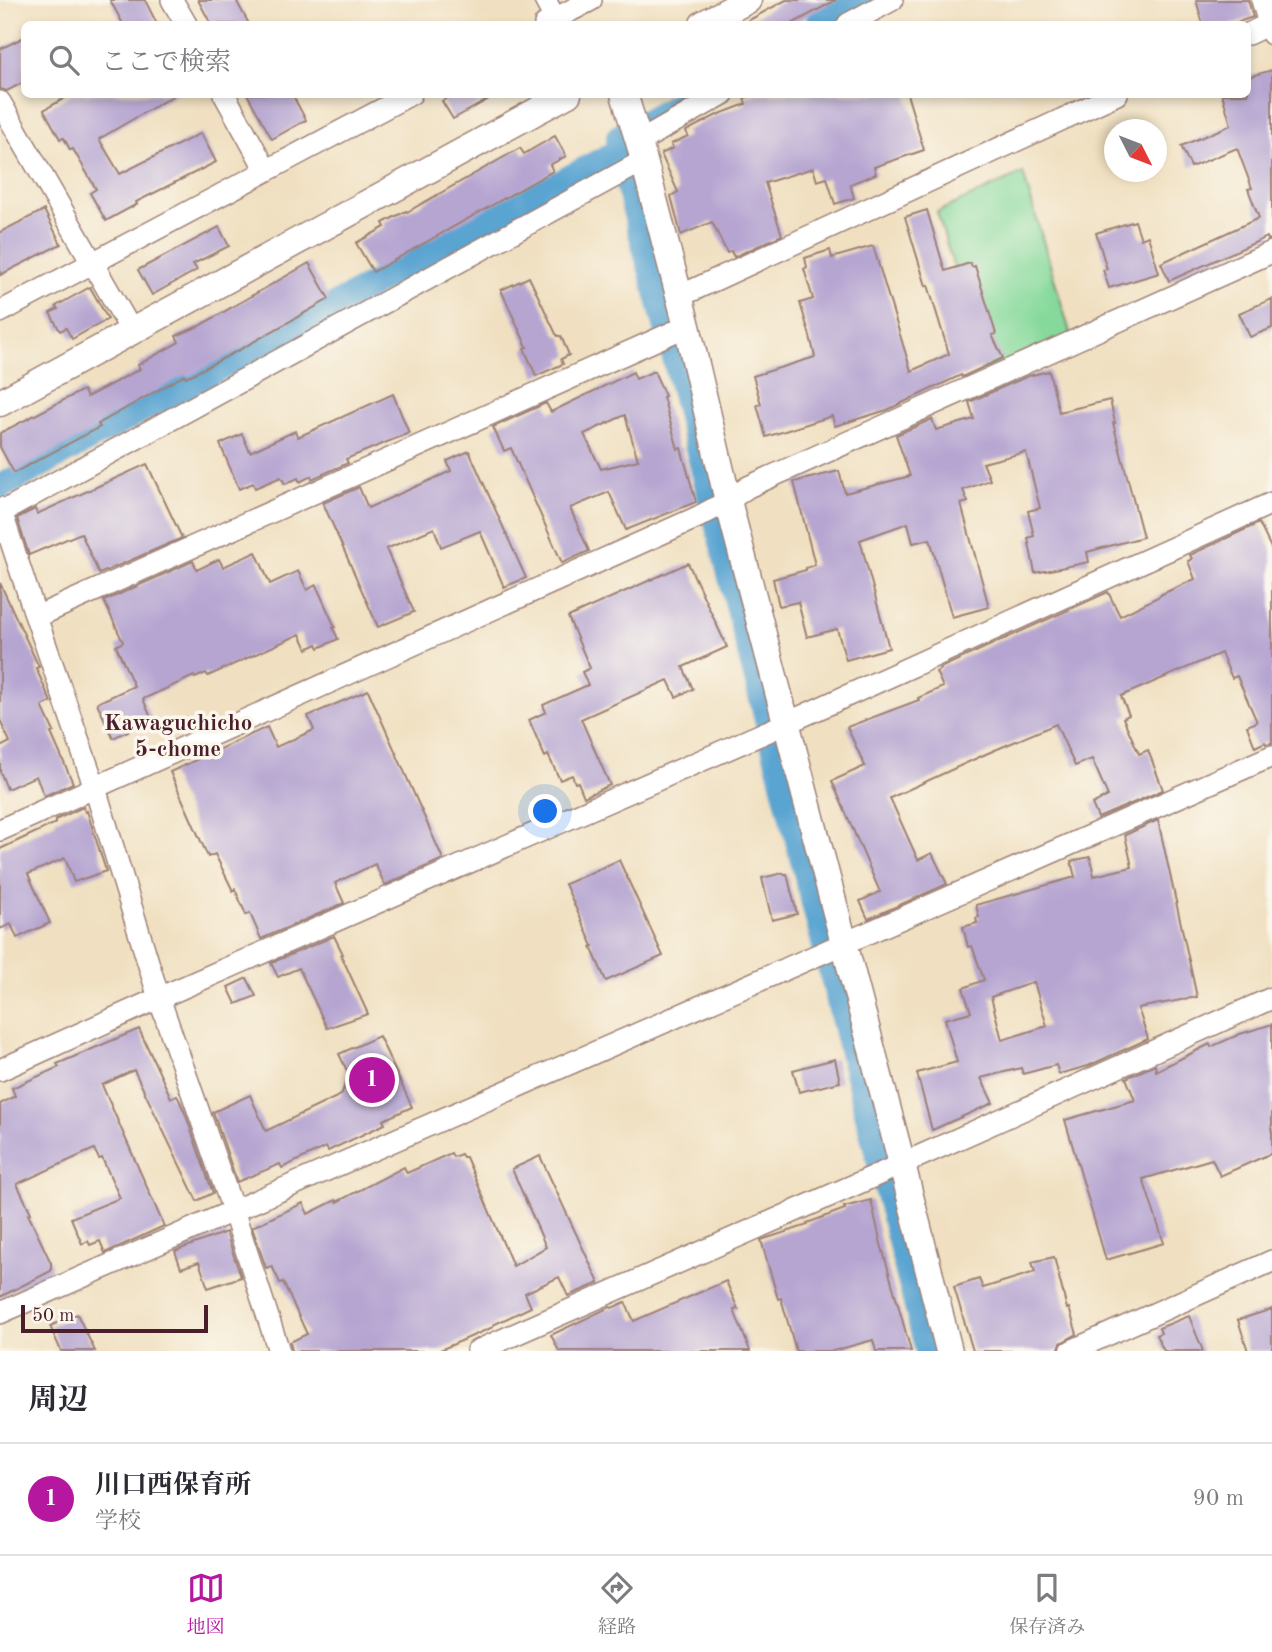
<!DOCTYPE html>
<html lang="ja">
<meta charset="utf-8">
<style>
body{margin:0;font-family:"Old Standard TT","Noto Serif JP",serif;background:#f7f7f7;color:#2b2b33}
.compass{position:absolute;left:1104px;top:119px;width:63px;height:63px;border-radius:50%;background:#fff;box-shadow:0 4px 10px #0003;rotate:132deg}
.scale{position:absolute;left:21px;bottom:18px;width:187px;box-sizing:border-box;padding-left:7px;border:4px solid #4a1f2b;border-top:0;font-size:19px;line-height:24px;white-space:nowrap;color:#4a1f2b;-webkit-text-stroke:5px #fbf7ec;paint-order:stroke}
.you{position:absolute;left:546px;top:812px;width:24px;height:24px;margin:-18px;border:5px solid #fff;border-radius:50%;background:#1a73e8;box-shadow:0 0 0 10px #1a73e833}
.badge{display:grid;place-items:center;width:46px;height:46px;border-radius:50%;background:#b5179e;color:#fff;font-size:23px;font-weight:700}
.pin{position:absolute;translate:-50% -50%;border:4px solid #fff;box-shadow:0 2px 7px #0006}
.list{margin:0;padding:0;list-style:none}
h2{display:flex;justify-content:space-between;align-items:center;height:91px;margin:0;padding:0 28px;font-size:30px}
h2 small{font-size:23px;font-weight:400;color:#7c7c81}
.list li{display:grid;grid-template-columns:46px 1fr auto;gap:21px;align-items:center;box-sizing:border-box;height:112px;padding:0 28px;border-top:2px solid #e1e1e2}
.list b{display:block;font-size:26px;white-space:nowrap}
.list p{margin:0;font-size:23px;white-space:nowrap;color:#7c7c81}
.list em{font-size:23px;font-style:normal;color:#7c7c81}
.icon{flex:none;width:38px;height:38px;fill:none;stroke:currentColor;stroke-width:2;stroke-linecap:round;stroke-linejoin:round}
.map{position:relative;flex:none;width:1272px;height:1351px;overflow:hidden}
.search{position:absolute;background:#fff;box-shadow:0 4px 10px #0003;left:21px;right:21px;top:21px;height:77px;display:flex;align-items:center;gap:18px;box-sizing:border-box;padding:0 24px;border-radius:10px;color:#7c7c81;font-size:26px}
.sheet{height:203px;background:#fff}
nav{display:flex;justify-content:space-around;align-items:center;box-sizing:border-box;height:98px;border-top:2px solid #e1e1e2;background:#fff;font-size:19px;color:#7c7c81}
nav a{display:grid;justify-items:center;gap:4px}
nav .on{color:#b5179e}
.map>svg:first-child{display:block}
.green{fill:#86d99b;stroke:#687c63;stroke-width:2}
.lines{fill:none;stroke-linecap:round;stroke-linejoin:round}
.canal{stroke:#5aa4d1;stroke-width:26}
.building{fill:#b6a5d1;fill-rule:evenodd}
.minor-casing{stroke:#9d8076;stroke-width:24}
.tertiary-casing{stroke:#9d8076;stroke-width:29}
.minor{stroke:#fff;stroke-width:21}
.tertiary{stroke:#fff;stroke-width:26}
.labels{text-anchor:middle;stroke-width:7;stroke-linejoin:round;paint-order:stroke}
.neighbourhood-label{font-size:23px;font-weight:bold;fill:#4a1f2b;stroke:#fbf7ec}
</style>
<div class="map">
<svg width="1272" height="1351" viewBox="0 0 1272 1351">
<rect width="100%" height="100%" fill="#fbf7ec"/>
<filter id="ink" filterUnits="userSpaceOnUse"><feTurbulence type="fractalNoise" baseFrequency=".0143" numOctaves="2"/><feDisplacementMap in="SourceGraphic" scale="14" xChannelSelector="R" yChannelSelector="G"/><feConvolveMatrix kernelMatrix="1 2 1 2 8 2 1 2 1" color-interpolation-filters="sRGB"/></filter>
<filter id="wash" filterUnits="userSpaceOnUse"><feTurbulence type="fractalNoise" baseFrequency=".00686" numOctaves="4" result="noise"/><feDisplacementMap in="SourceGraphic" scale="28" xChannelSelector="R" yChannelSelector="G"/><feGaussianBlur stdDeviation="1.57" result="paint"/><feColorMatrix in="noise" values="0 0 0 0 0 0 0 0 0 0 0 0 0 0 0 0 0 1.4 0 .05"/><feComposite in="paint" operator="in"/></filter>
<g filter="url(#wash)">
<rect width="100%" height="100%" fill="#f0e0c1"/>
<!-- green -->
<path class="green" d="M1023,173l51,173 -85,37 -52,-171z"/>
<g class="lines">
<!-- canal -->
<g class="canal">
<path d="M818,24l44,-24"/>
<path d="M619,151l57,211 252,989"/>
<path d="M0,487l619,-336v-14l76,-43"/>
</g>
</g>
<g id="blocks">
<!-- building -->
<g class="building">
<path d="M110,0h35l12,24h-34z"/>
<path d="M198,0h38l13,24h-38z"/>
<path d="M786,0h50l-44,24h-50z"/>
<path d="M1196,0h52l5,17 -21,7h-29z"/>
<path d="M24,37v45l-17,9 -7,-2v-40z"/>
<path d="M1272,70v169l-4,1 -1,-3 -98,44 -8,-18 98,-45 -11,-29 4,-1 -15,-40 -46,19 -10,-21 50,-21 -9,-31h26v-17z"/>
<path d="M72,94h104l-77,45 21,35 81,-41 15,29 -80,40 1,2 -31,17 -16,-28 6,-4 -23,-40 -3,1 -6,-12 -4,1 -16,-29z"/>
<path d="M247,94h45l14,26 -34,19z"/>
<path d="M454,94h44l-45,25 -11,-18z"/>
<path d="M758,94h149l17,56 -50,17 2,7 -26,10 4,14 -19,6 -8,-26 -10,3 -4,-13 -48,15 17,52 -48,22 -3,-6 -4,2 -15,-31 -31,13 -10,-39 7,-4 -17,-38 12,-6 -2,-4 17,-8 -2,-5 31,-16 29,-11 -2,-6z"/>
<path d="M555,136l11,20 -16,9 3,6 -180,101 -17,-29 29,-16 -2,-4 23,-12 1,1 113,-64 4,6z"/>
<path d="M44,210l17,34 -61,31v-43z"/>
<path d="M927,210l18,61 25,-8 2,4 3,-1 21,68 -4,1 11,23 -41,19 -1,-2 -74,35 -52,16 -3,-10 -66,21 -9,-32 4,-1 -8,-28 62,-19 -5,-21 -10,-33 13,-4 -9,-30 3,-2 -2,-9 25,-8 2,8 41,-12 38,125 38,-17 -21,-69 -2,1 -21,-69z"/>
<path d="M1135,221l6,18 7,-3 11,37 -50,15 -6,-18 4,-1 -11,-36z"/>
<path d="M219,227l10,19 -36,18 4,6 -45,25 -14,-25z"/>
<path d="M309,263l20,36 -90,51 -44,23 -9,4 -1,-2 -87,49 2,3 -86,46 -14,-26v-14l83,-43 4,7 53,-28 -2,-4 41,-23 -3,-6 23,-10z"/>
<path d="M529,277l27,57 2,2h3l8,19 -8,4 2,5 -27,12 -12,-28 3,-1 -26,-57z"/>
<path d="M90,287l18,32 -36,20 -6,-11 -6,3 -10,-18 8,-4 -2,-3z"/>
<path d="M1272,299v29l-22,9 -11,-24z"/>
<path d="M654,371l11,25 -2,1 15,52 3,-1 15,54 -70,28 -17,-38 -39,16 19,43 -27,12 -51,-115 -7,3 -11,-24 53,-24 5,9 82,-40 3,7zM625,415l13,45 -37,9 -17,-35z"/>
<path d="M1049,371l10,41 51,-12 5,23h-2l30,114 -56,15 2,10 -54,11 -7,-35 6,-2 -6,-25 12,-3 -14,-56 -43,11 7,17 -27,10 5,12 -7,2 28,103 -37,10 -22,-78 -17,4 -5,-20 -48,17 29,108 -43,12 -9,-31 -30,8 -9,-35 -19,4 -6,-27 33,-9v-2l9,-3 -21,-83 45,-11 6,22 65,-17 -14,-41 36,-16 4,11 38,-11 -5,-17 59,-26z"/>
<path d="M393,394l16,39 -63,26 2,4 -36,16 -1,-3 -11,6 -2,-4 -13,6 -4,-7 -26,11 -2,-5 -14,6 -19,-45 22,-10 8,18 4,-2 41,-19 3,6z"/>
<path d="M469,451l57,127 -22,9 -24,-56 -39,16 -7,-19 -48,21 28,63 -36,15 -55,-124 36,-16 9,21 83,-37 -4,-10z"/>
<path d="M147,464l35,74 -83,36 -18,-41 -52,22 -12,-37 18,-9 2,5z"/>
<path d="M1259,523l13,27v193l-6,1 -1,-2 -10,5 -8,-21 10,-4 -20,-46 -5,2 -11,-25 -100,43 8,19 -6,3 16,36 9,-4 15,40 -65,28 -6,-14 16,-8 -16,-37 -17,7 -19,-42 -68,29 -98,45 28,62 14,-7 15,31 -79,35 -8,-18 20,-9 -48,-111 33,-15 -18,-39 72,-27 -1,-2 25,-11 -7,-15 5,-3 -1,-1 168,-76 12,24 40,-20v-1l35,-16 -7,-18 4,-2 -2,-4z"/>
<path d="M256,552l14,32 28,-13 9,19 9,-5 19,42 -2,1 5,11 -19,9 -2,-4 -10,5 -7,-15 -92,42 -2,-3 -11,5 -1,-2 -51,23 9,21 -39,18 -16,-35 37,-17 -18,-40 7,-4 -19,-41 89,-40 4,9 22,-11 4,8z"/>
<path d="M688,563l39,84 -44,20 10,22 -17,8 -8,-17 -87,39 29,66 -26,12 -6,-15 -3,1 -3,-8 -12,5 -12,-25 -3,2 -16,-37 17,-8 -3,-7 45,-20 -6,-13 8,-4 -22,-51z"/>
<path d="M0,583l39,84 -3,1 15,34 -9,4 12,26 -3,1 22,50 -29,13 -8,-20 -29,13 -7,-18v-24l10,-5 -10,-22z"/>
<path d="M368,690l75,169 -58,26 -10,-21 -40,19 9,20 -83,36 -11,-26 -4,2 -11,-26 -2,2 -18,-37 -7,3 -38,-85 97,-45 9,20 38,-17 -6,-14z"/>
<path d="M83,807l2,5 2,-1 19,60 -32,11 -9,-24 -37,16 22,49 -33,15 -6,-14 -11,5v-80l56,-26 -1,-3z"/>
<path d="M1158,820l39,177 -59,11 10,31 -60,27 -29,8 -3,-9 -33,9 -2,-6 -40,10 12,25 -61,27 -15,-57 40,-11 -12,-43 26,-7 -8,-24 21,-8 -12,-34 -4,1 -5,-20 14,-4 -1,-5 3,-1 -3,-12 99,-28 -4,-16 19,-4 4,19 38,-9 -7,-32zM1034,982l13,44 -45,14 -11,-43z"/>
<path d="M619,860l44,96 -57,25 -15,-34 2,-1 -28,-62z"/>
<path d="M783,873v1h4l10,40 -25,6 -10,-42z"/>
<path d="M334,936l9,18 -2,1 27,59 -41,14 -28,-60 -21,9 -7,-14z"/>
<path d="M247,978l9,18 -20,8 -8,-17z"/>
<path d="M1272,1024v129l-52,23 -8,-17 -69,20 21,64 -58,17 -41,-140 70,-20 -9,-22 29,-13 1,6 54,-27 1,3 29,-13z"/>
<path d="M139,1029l32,69 6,-3 8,18 28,80 -16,8 -63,-131 -32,15 62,141 -59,27 -5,-12 -10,4 -2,-4 -6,3 -11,-26 49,-20 -18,-40 -3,1 -5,-10 -77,35 14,29 -3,1 23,49v8l-51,26v-193l15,-8 -3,-8 47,-21 -2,-3z"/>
<path d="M379,1036l33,71 -29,13 2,4 -57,27 -2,-4 -44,21 -2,-4 -43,18 -24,-70 37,-17 16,36 75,-36 8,-20 -10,-21z"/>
<path d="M835,1059l5,23 -41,10 -6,-22z"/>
<path d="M451,1153l2,4 8,-3 2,3h3l47,109 33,-19 -34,-78 28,-13 59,127 -31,13 -9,-19 -34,16 6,14 -38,18v2l-55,24h-146l-2,-9 17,-8 -24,-52 -3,1 -8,-17 -6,2 -14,-41 51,-24 5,11 28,-14 1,2 67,-35 3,6z"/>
<path d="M871,1200l10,44 30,107h-35l-3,-11 -40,11h-37l-15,-53 -3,1 -17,-59 47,-15 -1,-2 38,-14 -1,-2z"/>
<path d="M226,1232l15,45 -33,11 -9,-26 -18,6 -6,-17z"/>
<path d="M1054,1257l13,52 2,-1 8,26 -16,9 -3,8h-85l-19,-64 25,-8 4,9 52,-16 -3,-10z"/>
<path d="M726,1281l12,28 -4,1 16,41h-191l-8,-16 59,-28 2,1 13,-6 9,19z"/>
<path d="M1272,1309v42h-24l-10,-31z"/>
<path d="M77,1314l18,37h-34l-11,-25z"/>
<path d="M1189,1316l14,35h-39l-8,-16 5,-2 -2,-5z"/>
</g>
</g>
</g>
<g filter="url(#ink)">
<use href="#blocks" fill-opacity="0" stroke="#9d8076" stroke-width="2"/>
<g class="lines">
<!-- minor casing -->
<g class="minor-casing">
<g id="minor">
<path d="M172,0l14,24"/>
<path d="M545,0l13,24"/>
<path d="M1262,0l10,34"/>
<path d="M545,24l46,-24"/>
<path d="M848,24l44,-24"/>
<path d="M1248,34l21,-10"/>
<path d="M224,94l42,76"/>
<path d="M0,102l131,228"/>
<path d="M639,142l84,-48"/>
<path d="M678,297l439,-203"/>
<path d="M0,312l411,-218"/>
<path d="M0,508l36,109 59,171 64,210 74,212 46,141"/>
<path d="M0,513l643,-352"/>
<path d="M36,617l651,-291"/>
<path d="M0,830l698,-313 30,-16 20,-14 524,-235"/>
<path d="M0,1070l159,-72 628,-275 485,-220"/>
<path d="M0,1313l1272,-557"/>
<path d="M477,1351l425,-187 370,-166"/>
<path d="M1071,1351l201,-90"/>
</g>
</g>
<!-- tertiary casing -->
<g class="tertiary-casing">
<g id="tertiary">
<path d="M703,24l45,-24"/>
<path d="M624,94l15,48 48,184 41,175 174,663 47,187"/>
<path d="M0,403l568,-309"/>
</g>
</g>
<!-- minor -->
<use href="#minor" class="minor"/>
<!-- tertiary -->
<use href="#tertiary" class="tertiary"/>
</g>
</g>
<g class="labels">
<!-- neighbourhood labels -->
<g class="neighbourhood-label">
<text x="178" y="730">Kawaguchicho<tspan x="178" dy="26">5-chome</tspan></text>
</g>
</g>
</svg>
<svg class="compass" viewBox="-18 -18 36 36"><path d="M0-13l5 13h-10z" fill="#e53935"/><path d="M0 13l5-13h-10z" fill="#7c7c81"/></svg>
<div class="scale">50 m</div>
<div class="you"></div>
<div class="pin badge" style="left:372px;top:1080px">1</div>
<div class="search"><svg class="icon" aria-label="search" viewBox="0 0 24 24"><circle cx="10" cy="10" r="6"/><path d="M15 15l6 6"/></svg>ここで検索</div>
</div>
<section class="sheet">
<h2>周辺<small></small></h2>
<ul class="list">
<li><span class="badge">1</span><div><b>川口西保育所</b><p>学校</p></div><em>90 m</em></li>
</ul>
</section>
<nav>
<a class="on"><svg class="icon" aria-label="map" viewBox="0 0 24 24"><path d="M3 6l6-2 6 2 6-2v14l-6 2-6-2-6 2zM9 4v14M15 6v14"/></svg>地図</a>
<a><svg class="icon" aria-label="directions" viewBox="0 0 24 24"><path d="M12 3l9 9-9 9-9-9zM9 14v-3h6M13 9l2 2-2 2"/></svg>経路</a>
<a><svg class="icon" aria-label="saved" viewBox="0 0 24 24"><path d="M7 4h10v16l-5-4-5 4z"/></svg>保存済み</a>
</nav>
